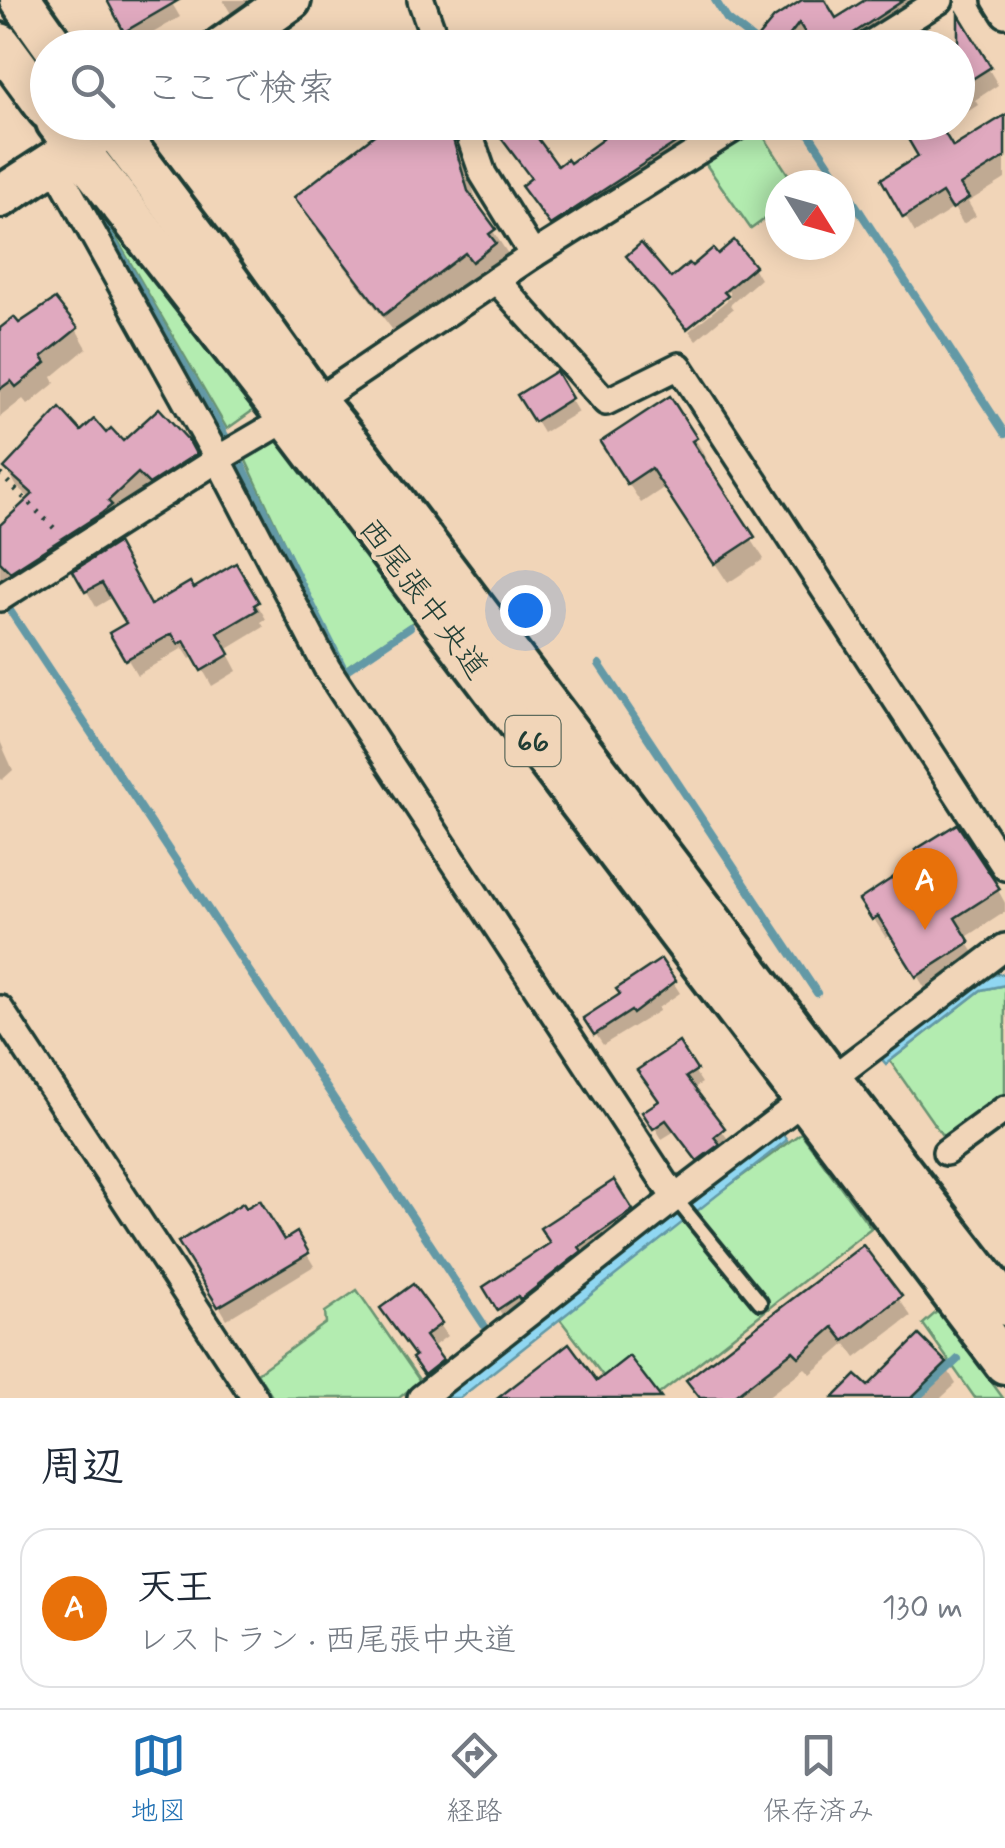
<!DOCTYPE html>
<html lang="ja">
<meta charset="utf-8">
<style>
body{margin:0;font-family:Mynerve,"Klee One",sans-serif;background:#f2f2f3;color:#1f2937}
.compass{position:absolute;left:765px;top:170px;width:90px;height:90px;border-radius:50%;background:#fff;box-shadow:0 5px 25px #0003;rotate:127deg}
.you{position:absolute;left:525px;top:610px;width:35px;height:35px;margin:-25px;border:8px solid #fff;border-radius:50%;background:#1a73e8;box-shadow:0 0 0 15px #1a73e833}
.badge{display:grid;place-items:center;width:65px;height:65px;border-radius:50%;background:#1f6fb2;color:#fff;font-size:32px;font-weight:700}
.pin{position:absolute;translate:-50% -82px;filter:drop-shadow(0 2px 5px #0008)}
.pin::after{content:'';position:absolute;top:52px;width:35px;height:30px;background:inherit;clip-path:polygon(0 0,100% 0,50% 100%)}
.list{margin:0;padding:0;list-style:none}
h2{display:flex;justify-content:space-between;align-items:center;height:130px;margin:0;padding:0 40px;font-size:42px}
h2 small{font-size:32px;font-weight:400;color:#747a83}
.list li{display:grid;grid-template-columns:65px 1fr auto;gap:30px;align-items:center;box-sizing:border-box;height:160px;margin:0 20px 20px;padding:0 20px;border:2px solid #e0e1e3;border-radius:30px}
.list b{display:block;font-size:38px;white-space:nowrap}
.list p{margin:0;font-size:32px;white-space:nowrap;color:#747a83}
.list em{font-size:32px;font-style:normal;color:#747a83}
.icon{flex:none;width:55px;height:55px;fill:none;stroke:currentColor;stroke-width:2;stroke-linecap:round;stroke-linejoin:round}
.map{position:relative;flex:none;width:1005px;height:1398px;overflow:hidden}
.search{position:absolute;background:#fff;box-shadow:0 5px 25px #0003;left:30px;right:30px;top:30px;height:110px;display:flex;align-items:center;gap:25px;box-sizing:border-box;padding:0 35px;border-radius:55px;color:#747a83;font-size:38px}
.sheet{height:310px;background:#fff}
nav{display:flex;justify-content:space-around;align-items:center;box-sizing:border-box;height:140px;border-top:2px solid #e0e1e3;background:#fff;font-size:28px;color:#747a83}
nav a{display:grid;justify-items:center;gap:5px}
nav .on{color:#1f6fb2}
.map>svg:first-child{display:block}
.green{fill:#b3ecb0;stroke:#699472;stroke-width:2.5}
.water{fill:#90d7f2;stroke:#6399a6;stroke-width:2.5}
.shadow{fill:#0003}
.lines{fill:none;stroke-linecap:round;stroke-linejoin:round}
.stream{stroke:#6399a6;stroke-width:8}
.building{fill:#e0a9bf;stroke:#1f3d34;stroke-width:2.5}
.service-casing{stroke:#1f3d34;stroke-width:20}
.minor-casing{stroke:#1f3d34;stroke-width:32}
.primary-casing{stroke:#1f3d34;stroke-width:48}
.path{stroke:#1f3d34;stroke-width:5;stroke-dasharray:2.5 8;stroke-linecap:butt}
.service{stroke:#f1d5b8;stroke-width:12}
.minor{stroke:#f1d5b8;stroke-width:25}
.primary{stroke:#f1d5b8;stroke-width:40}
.labels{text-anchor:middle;stroke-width:9;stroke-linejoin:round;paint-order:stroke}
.shield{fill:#f1d5b8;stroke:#5e6b5c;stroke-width:2.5}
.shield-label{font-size:30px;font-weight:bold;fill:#1f3d34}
.street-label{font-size:32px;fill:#1f3d34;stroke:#f1d5b8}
</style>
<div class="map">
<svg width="1005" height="1398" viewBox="0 0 1005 1398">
<rect width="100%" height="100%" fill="#f1d5b8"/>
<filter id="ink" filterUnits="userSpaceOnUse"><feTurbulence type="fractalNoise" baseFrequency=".01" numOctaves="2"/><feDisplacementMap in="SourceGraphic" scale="20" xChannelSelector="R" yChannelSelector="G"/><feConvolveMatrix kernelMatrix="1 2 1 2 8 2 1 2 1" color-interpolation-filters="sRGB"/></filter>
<g filter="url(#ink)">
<!-- green -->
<g class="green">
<path d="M757,126l38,59h-15v23l-29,21 -48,-69z"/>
<path d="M106,221h9l140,188 -28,20z"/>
<path d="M276,436l140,184 -73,49 -101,-217z"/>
<path d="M1005,985v111l-59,45 -56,-80 91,-71z"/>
<path d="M801,1133l70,95 -217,170h-34l-61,-80 119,-95z"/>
<path d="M357,1290l63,91 -21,17h-126l-16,-25 69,-50 -1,-11z"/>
<path d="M939,1310l64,88h-28l-52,-74z"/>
</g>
<!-- water -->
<g class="water">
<path d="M997,974h8v11l-24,5 -95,74 -7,-8 100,-76z"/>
<path d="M782,1133l5,7 -327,258h-19z"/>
</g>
<!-- shadow -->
<g class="shadow">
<path d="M109,0h61l10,17 -46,27z"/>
<path d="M223,0h42l-31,19z"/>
<path d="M807,0h21l-3,5 10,16 35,-21h60l-79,48h-22l-2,-4 -11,4 -10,-17 -12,17h-26l-7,-11z"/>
<path d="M968,34l30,51 -23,15 3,5 -20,13v-70h-11z"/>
<path d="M1005,118v61l-37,23 8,14 -13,8 -9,-16 -39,25 -31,-53 37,-23 -21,-35h51l-11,7 13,21z"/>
<path d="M444,122l19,32 16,56 31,47 -109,84 -88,-116 -16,-27z"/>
<path d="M591,122h24l9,14 49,-14 20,32 -132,86 -27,-37 -2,-23 -38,-54 64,44 12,-4 35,-25z"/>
<path d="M629,256l42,26 47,-25 35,10 7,12 -30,26 3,4 -37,31 -7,-9 41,-33v-7l-44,37z"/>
<path d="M19,327l57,2 11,19 -35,29 3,6 -27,22 -5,-6 -23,18v-75z"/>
<path d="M557,377l21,35 -35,21 -22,-37z"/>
<path d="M81,434l25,2 17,9 64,-3 18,31 -205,115v-60l31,-29 -14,-12 -10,-18z"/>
<path d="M695,439l12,20 -5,3 62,97 -36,24 -63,-96 -24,16 -26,-40z"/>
<path d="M116,546l34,62 43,-16 42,-25 31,52 -5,3 3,5 -38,23 11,21 -25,15 -17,-30 -5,3 -7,-11 -46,27 -24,-41 16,-10 -16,-27 -17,10 -20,-35z"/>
<path d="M0,741l13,29 -11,10 -2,-2z"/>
<path d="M998,890l7,13v9l-40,26 15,25 -51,32 -37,-61 -6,4 -24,-38z"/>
<path d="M660,962l20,31 -22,15 1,3 -56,34 -10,-15 29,-35z"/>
<path d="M678,1046l24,37 -10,6 38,53 -24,29 -31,-40 -13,8 -16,-26 15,-10z"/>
<path d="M613,1183l28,46 -132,97 -13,-21z"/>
<path d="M296,1236l18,30 -87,53 -46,-76h102z"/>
<path d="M863,1249l48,67 -55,42 -10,-14 -35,30 -6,-6 -39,30h-67l-10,-18z"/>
<path d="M412,1287l35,49 -16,12 17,25 -16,12 -15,-27z"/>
<path d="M945,1365l11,19 -15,14h-105z"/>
</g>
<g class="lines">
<!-- stream -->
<g class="stream">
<path d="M715,0l12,19 37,29"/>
<path d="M806,122v7l199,305"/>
<path d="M98,215l129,224"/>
<path d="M239,459l106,212 65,-44"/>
<path d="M5,603l479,722"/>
<path d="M599,664l218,329"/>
<path d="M916,1398l42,-39"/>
</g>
</g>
<!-- building -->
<g class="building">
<path d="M107,0h72l-55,32z"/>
<path d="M802,0h23l11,18 29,-18h39l-73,48h-5l-7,-13 -9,6 -11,-18 -19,25h-7l-15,-11 16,-19z"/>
<path d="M958,13l33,54 -33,21z"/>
<path d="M1005,115v42l-45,28 9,13 -17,11 -10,-16 -39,25 -22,-39 37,-23 -20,-34h40l15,25z"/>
<path d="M391,122h57l20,69 28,38 -7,5 7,9 -24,19 -7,-9 -81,62 -90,-118z"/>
<path d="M489,122h37l32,44 9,-7 3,4 33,-24 -12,-17h27l7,10 13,-10h38l10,14 -136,89 -29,-39 10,-8z"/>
<path d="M734,240l21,26 -31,26 4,4 -41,33 -61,-73 15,-13 30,35 18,-15 3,3 21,-18 5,6z"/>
<path d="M55,299l23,29 -36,29 4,6 -30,24 -5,-6 -11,8v-61l14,-11 5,6z"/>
<path d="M556,371l16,27 -38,24 -17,-27z"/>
<path d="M670,396l27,42 -5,3 63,96 -41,27 -63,-96 -24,16 -27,-42z"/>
<path d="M60,408l21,23 13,-12 12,14 5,-5 12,13 36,-33 30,33 7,13 -47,30 -11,-11 -30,28 4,4 -10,8 -92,59 -10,-10v-37l33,-31 -29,-26z"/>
<path d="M117,543l34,62 39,-23 4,6 42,-25 23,39 -5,3 3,5 -39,23 12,21 -29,17 -17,-30 -6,3 -6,-10 -47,26 -16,-27 17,-10 -24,-40 -17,9 -12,-21z"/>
<path d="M957,824l43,65 -45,29 15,24 -54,35 -38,-61 -6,4 -13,-20 62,-41 -6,-9z"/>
<path d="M661,959l15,22 -43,33 -2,-3 -37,24 -11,-17 37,-24 -4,-5z"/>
<path d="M679,1042l18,28 -11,7 39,51 -11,9 6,7 -23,17 -31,-41 -13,9 -11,-17 17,-11 -22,-31z"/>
<path d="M614,1180l19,30 -54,37 3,4 -62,49 -2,-4 -21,14 -14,-23 67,-44 -10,-15z"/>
<path d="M260,1200l24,40 13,-8 12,21 -91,54 -40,-65 65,-39 3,5z"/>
<path d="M863,1245l39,51 -58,45 -11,-14 -34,30 -6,-6 -61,47h-32l-14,-18z"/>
<path d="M413,1284l29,39 -17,13 18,24 -19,15 -12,-17 3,-2 -35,-48z"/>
<path d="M919,1335l28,28 -36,35h-78l23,-23 12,11z"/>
<path d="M569,1343l28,38 32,-25 32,42h-163z"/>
</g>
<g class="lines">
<!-- service casing -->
<g class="service-casing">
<path id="service" d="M675,1198l85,104"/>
</g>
<!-- minor casing -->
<g class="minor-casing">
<g id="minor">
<path d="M421,0l17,48"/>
<path d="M996,0l9,14"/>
<path d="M864,48l76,-48"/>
<path d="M465,122l18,52 50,81"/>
<path d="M54,164l164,295 109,209 348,530"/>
<path d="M496,280l110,122 73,-36 326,501"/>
<path d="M315,402l218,-147 211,-133"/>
<path d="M0,598l218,-139 70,-41"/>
<path d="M0,1009l255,389"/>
<path d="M946,1152l59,-43"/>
<path d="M421,1398l254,-200 330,-251"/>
</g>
</g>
<!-- primary casing -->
<g class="primary-casing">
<g id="primary">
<path d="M21,0l34,48"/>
<path d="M0,44l48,65"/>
<path d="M222,48l68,-48"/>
<path d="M57,122l231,296 717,945"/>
<path d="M109,122l100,132 106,148 45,55 471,623 174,225"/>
<path d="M0,197l99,-64"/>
</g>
</g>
<!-- path -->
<path class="path" d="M0,474l58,58"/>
<!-- service -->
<use href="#service" class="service"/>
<!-- minor -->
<use href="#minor" class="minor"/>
<!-- primary -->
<use href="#primary" class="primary"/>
</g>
</g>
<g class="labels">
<!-- shield labels -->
<rect class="shield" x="505.5" y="716" width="55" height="50" rx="8"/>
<g class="shield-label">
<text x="533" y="751">66</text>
</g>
<!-- street labels -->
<g class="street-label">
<text transform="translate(424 598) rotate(53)" y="11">西尾張中央道</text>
</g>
</g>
</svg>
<svg class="compass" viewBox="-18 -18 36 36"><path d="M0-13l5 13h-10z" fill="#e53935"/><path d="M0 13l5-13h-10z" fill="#747a83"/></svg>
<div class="you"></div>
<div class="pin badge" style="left:925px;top:930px;background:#e8710a">A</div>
<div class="search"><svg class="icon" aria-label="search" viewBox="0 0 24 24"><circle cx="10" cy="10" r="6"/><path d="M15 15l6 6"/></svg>ここで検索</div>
</div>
<section class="sheet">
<h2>周辺<small></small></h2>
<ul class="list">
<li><span class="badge" style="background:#e8710a">A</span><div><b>天王</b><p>レストラン · 西尾張中央道</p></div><em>130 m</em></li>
</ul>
</section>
<nav>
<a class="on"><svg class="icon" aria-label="map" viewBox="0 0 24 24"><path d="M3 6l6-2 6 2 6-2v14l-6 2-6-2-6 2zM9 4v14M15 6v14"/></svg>地図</a>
<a><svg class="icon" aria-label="directions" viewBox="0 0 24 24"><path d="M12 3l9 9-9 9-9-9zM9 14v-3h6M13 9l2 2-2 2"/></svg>経路</a>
<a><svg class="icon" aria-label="saved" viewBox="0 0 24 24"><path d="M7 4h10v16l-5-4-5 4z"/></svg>保存済み</a>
</nav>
